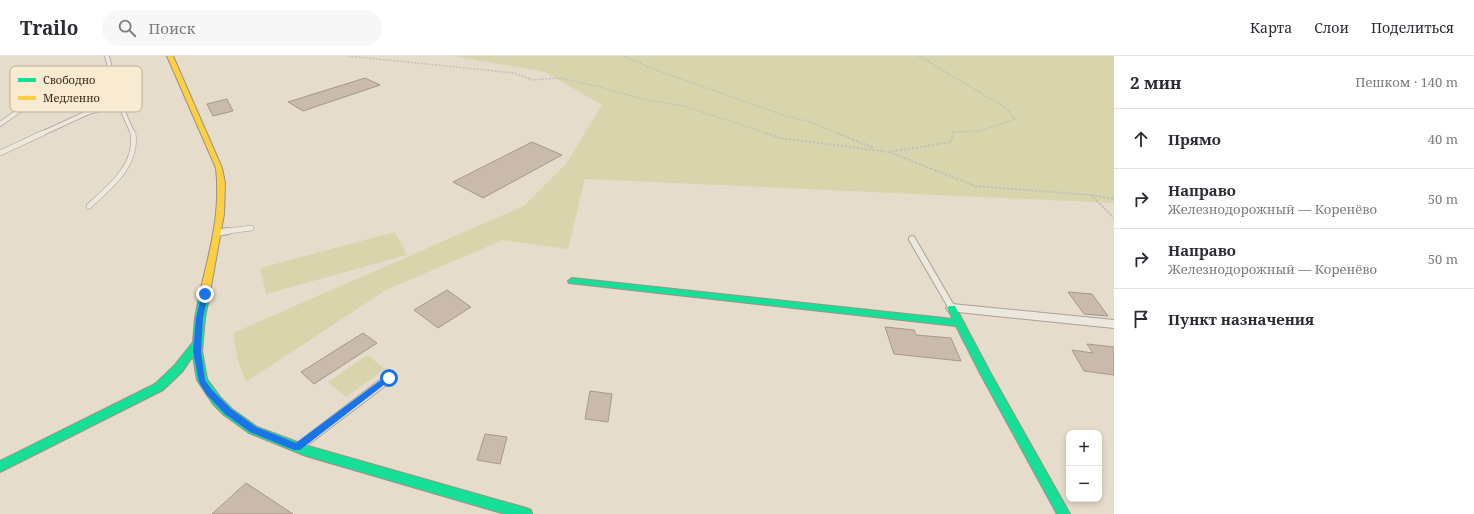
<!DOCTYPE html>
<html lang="ru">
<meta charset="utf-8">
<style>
body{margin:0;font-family:"Noto Serif",serif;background:#f7f7f7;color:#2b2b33}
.controls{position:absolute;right:12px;bottom:12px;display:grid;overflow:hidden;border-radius:8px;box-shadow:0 2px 6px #0003}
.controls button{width:36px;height:36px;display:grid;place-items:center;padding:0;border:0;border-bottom:1px solid #e1e1e2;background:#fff;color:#2b2b33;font:20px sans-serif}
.stop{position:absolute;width:12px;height:12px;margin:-9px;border:3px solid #1a73e8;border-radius:50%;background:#fff}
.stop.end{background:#1a73e8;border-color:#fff;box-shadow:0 1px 4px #0008}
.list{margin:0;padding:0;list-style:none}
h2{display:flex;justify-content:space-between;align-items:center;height:52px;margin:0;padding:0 16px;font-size:17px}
h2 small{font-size:13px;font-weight:400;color:#7c7c81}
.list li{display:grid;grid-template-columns:26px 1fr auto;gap:12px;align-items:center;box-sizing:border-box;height:60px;padding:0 16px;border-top:1px solid #e1e1e2}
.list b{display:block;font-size:15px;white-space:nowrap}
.list p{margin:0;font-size:13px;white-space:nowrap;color:#7c7c81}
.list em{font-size:13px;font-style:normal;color:#7c7c81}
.icon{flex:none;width:22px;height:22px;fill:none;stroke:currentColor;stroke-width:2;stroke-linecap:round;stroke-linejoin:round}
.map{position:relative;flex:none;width:1114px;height:458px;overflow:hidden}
header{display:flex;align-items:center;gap:24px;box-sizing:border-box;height:56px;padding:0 20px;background:#fff;border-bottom:1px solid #e1e1e2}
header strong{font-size:19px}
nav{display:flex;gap:22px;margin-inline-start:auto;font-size:14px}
.search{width:280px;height:36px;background:#f7f7f7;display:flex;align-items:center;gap:10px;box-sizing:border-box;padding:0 14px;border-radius:22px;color:#7c7c81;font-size:15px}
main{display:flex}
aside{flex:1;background:#fff}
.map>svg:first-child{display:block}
.green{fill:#d8d5ac}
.building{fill:#cabaac;stroke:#a6978b}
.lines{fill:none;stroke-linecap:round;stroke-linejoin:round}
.lane-far3-casing{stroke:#aba195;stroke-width:5.5}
.lane-far2-casing{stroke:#aba195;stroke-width:6}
.lane-far1-casing{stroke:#aba195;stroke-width:8}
.lane-casing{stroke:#aba195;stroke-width:10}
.street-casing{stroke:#aba195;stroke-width:2}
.fast-casing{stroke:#9b9185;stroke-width:2}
.slow-casing{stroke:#9b9185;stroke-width:2}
.path-far1{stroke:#c6bfb5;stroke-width:1.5;stroke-dasharray:2 1.5;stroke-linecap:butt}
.path{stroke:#c6bfb5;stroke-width:2;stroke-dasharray:2.5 1.5;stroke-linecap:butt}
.lane-far3{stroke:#ede8de;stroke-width:4}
.lane-far2{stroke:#ede8de;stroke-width:5}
.lane-far1{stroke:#ede8de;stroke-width:6}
.lane{stroke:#ede8de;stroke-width:8}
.street{fill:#ede8de;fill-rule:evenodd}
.fast{fill:#16e098;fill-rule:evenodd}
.slow{fill:#ffcf43;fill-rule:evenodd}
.route{fill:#1a73e8}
.key{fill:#f8ebd1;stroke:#bfb19b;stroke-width:1}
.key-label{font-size:11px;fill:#3a291c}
</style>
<header>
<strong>Trailo</strong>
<div class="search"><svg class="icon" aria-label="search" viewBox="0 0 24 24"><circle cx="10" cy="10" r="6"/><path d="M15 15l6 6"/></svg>Поиск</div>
<nav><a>Карта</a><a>Слои</a><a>Поделиться</a></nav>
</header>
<main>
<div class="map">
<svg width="1114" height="458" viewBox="0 0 1114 458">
<rect width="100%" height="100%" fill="#e6dccb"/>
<!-- green -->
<g class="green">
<path d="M453,0h661v147l-529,-24 -17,70 -65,-9 -117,50 -140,92 -8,-21 -5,-28 291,-127 42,-42 36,-59 -57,-33z"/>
<path d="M395,176l12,23 -141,39 -6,-26z"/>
<path d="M367,299l18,14 -39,28 -18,-15z"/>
</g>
<!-- building -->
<g class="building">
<path d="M365,22l15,7 -77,26 -15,-9z"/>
<path d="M227,43l6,12 -20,5 -6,-12z"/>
<path d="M532,86l30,13 -79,43 -30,-16z"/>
<path d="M447,234l24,17 -33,21 -24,-18z"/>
<path d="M1068,236l24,2 16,22 -24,-2z"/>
<path d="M885,271l29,3 2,5 35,3 10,23 -67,-7z"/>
<path d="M363,277l14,10 -63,41 -13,-12z"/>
<path d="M1087,288l27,3v28l-30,-4 -12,-21 21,3z"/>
<path d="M590,335l22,3 -4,28 -23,-3z"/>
<path d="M485,378l22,3 -7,27 -23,-4z"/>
<path d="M246,427l47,31h-81z"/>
</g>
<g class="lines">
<!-- lane-far3 casing -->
<g class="lane-far3-casing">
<g id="lane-far3">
<path d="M0,68l30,-21 79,-29 2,-2 -4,-16"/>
<path d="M41,78l48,-22 45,-13 -13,8 12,27"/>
</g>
</g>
<!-- lane-far2 casing -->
<g class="lane-far2-casing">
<g id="lane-far2">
<path d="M0,97l43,-20"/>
<path d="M89,150c21,-19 49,-41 44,-73"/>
<path d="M221,176l30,-4"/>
</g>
</g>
<!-- lane-far1 casing -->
<g class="lane-far1-casing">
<g id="lane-far1">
<path d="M217,177l11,-2"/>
<path d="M912,183l40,69"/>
</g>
</g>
<!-- lane casing -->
<g class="lane-casing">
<path id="lane" d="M301,389l88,-67"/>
</g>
<!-- street casing -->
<g class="street-casing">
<path id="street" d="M952,248l162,16v8l-166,-17 -2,-3 2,-3z"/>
</g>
<!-- fast casing -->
<g class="fast-casing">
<g id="fast">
<path d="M572,222l381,41 -6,-11 2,-2h6l36,68 79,140h-13l-76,-139 -25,-49 -387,-43 -1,-2z"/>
<path d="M205,233l5,3 -5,26 -3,33 5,28 14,19 11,11 25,18 51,19 218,62 5,2 1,4h-27l-199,-58 -57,-23 -25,-18 -11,-11 -16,-24 -4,-24 -11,16 -19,18 -163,82v-11l155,-77 19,-18 19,-24 2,-24 5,-26z"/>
</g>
</g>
<!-- slow casing -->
<g class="slow-casing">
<path id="slow" d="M167,0h6l49,112 3,15 -1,31 -14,78 -5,3 -5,-3c10,-41 21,-81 16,-124z"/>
</g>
<!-- path-far1 -->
<g class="path-far1">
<path d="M348,0l166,17 19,7 26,-2 37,8 46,13 42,7 85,28"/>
<path d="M624,0l29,13 133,47 21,5 33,13"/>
<path d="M919,0l87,52 9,11 -35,12 -27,1v2"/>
</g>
<!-- path -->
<g class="path">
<path d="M766,77l14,5 109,14 62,-10 2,-9"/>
<path d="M837,77l37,15"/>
<path d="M889,96l86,34 116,9 23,23"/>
<path d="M1091,139l23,4"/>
</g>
<!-- lane-far3 -->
<use href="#lane-far3" class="lane-far3"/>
<!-- lane-far2 -->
<use href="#lane-far2" class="lane-far2"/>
<!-- lane-far1 -->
<use href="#lane-far1" class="lane-far1"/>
<!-- lane -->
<use href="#lane" class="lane"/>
<!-- street -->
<use href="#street" class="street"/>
<!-- fast -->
<use href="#fast" class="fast"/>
<!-- slow -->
<use href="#slow" class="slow"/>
</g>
<!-- route -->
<path class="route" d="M202,236h3l3,2 -5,24 -2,33 4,29 7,10 19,19 25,18 40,16 90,-67h6l1,2 -93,72h-6l-44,-18 -25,-18 -19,-20 -7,-12 -6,-31 3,-33z"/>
<!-- legend -->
<rect x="10" y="10" width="132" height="46" rx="6" class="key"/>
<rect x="18" y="22" width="18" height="4" fill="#16e098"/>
<rect x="18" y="40" width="18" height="4" fill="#ffcf43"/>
<g class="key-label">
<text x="43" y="28">Свободно</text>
<text x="43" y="46">Медленно</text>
</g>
</svg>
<div class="controls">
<button>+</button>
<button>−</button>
</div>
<div class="stop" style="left:389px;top:322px"></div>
<div class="stop end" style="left:205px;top:238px"></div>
</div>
<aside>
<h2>2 мин<small>Пешком · 140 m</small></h2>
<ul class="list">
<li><svg class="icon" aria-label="ahead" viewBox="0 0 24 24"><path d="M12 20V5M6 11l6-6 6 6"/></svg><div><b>Прямо</b></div><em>40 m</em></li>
<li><svg class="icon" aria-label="right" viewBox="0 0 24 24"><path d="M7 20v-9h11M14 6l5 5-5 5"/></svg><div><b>Направо</b><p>Железнодорожный — Коренёво</p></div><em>50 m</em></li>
<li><svg class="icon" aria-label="right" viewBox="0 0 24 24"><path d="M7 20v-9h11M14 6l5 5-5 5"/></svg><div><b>Направо</b><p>Железнодорожный — Коренёво</p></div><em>50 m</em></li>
<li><svg class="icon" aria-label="arrive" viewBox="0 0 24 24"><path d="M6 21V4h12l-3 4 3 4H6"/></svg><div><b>Пункт назначения</b></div></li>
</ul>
</aside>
</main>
